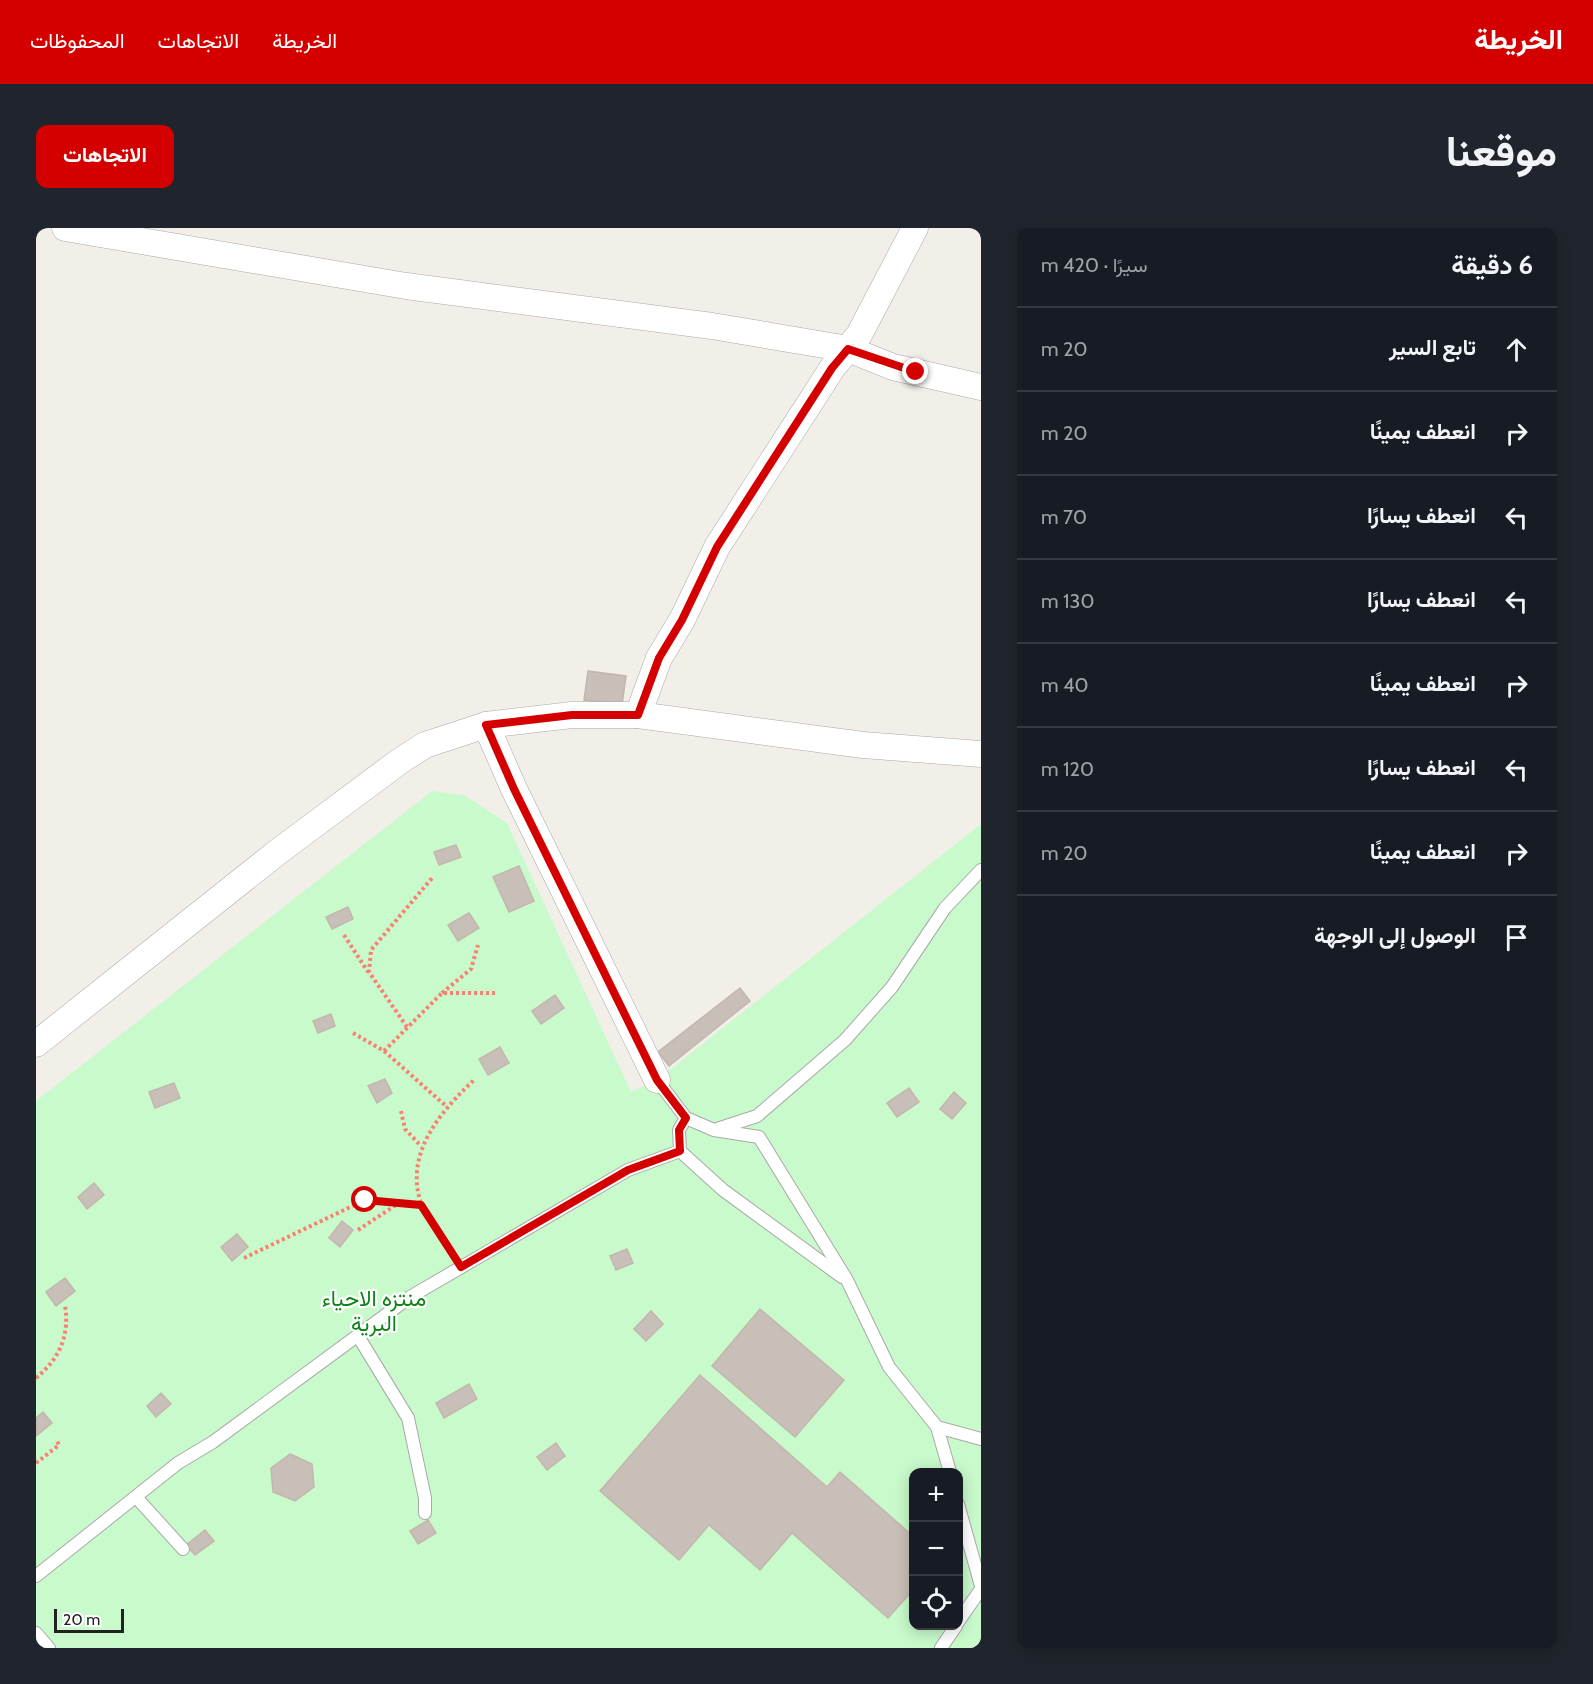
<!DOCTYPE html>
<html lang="ar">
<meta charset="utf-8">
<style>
body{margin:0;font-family:Cabin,Vazirmatn,sans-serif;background:#20242c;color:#f1f3f6;direction:rtl}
.controls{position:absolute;right:18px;bottom:18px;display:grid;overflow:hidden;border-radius:12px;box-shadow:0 3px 15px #0003}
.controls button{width:54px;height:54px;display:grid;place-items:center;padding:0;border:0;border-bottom:2px solid #363941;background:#171b24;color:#f1f3f6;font:30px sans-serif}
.scale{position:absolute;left:18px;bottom:15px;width:70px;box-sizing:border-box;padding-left:6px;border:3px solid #222;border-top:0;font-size:16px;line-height:21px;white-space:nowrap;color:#222;-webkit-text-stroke:4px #fff;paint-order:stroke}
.stop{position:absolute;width:18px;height:18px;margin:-14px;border:4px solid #d40000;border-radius:50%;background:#fff}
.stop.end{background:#d40000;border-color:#fff;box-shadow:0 2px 6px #0008}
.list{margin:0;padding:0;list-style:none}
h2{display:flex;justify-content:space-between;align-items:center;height:78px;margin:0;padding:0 24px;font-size:26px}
h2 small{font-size:20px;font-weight:400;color:#9ea1a6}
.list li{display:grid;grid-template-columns:39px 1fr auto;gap:18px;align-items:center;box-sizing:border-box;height:84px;padding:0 24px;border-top:2px solid #363941}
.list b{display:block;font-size:22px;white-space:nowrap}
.list em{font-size:20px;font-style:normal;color:#9ea1a6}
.icon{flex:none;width:33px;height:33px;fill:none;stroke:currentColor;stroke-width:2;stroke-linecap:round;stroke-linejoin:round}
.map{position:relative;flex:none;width:945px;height:1420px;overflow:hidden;direction:ltr;border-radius:12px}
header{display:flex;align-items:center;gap:36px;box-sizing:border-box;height:84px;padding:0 30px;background:#d40000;color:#fff}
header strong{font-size:28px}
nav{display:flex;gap:33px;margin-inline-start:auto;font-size:21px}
.intro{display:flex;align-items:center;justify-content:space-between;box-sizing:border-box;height:144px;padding:0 36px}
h1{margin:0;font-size:42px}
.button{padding:15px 27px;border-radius:12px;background:#d40000;color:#fff;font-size:21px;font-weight:700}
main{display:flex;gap:36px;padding:0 36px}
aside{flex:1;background:#171b24;border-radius:12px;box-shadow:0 3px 15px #0003}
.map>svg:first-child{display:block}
.park{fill:#c8facc;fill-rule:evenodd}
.building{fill:#c7bfb8;stroke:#c4b6ab;stroke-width:1.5}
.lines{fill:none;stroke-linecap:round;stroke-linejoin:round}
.service-casing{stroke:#a9a9a9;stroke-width:14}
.minor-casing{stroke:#a9a9a9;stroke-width:27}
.path{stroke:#fa8072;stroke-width:4;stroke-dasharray:3 3;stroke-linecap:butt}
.service{stroke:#fff;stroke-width:12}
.minor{stroke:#fff;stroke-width:26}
.route{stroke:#d40000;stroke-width:8}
.labels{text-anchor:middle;stroke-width:4.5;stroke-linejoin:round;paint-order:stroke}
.park-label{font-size:22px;fill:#0c8416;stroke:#fff}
</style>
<header>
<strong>الخريطة</strong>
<nav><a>الخريطة</a><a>الاتجاهات</a><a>المحفوظات</a></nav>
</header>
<div class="intro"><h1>موقعنا</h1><a class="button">الاتجاهات</a></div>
<main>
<aside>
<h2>6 دقيقة<small>سيرًا · 420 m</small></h2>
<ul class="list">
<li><svg class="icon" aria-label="ahead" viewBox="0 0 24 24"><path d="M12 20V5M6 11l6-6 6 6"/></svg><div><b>تابع السير</b></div><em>20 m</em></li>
<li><svg class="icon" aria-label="right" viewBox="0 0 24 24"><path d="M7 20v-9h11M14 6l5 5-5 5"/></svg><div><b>انعطف يمينًا</b></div><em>20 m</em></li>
<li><svg class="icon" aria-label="left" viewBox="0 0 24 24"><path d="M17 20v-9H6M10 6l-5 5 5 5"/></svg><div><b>انعطف يسارًا</b></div><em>70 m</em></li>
<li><svg class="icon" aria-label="left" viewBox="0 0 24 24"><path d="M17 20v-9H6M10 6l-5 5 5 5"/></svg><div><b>انعطف يسارًا</b></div><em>130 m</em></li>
<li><svg class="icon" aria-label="right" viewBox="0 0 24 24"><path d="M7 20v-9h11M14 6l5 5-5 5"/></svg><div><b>انعطف يمينًا</b></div><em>40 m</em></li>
<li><svg class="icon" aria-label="left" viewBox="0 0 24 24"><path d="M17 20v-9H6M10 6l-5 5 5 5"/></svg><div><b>انعطف يسارًا</b></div><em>120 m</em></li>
<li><svg class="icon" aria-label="right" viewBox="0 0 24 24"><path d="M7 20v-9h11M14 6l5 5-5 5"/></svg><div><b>انعطف يمينًا</b></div><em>20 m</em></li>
<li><svg class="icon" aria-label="arrive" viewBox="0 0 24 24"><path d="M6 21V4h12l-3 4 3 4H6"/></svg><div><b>الوصول إلى الوجهة</b></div></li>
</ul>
</aside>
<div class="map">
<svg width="945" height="1420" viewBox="0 0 945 1420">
<rect width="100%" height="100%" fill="#f2efe9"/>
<!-- park -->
<path class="park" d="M396,563l32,4 43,28 124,269 26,-12 324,-256v824h-945v-547zM878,1244h44v154h-44z"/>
<!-- building -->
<g class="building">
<path d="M552,443l38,5 -4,29 -38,-5z"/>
<path d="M420,617l5,12 -22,8 -5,-13z"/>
<path d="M483,638l15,35 -25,11 -16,-35z"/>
<path d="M312,679l5,12 -21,10 -6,-12z"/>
<path d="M433,685l10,15 -21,13 -10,-16z"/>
<path d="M704,760l10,13 -81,65 -11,-14z"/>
<path d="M519,767l9,13 -23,16 -9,-13z"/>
<path d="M295,786l4,12 -17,7 -5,-12z"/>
<path d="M464,819l9,16 -21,12 -9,-16z"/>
<path d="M349,851l7,14 -15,10 -9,-17z"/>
<path d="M138,855l6,15 -25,10 -6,-16z"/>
<path d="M873,860l10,14 -22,15 -10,-14z"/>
<path d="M918,864l12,11 -14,16 -12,-10z"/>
<path d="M58,955l10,12 -17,14 -9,-12z"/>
<path d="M306,993l11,9 -13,17 -11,-9z"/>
<path d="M201,1006l11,13 -16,14 -11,-14z"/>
<path d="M591,1021l6,14 -17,7 -6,-14z"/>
<path d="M29,1050l10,13 -19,15 -10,-14z"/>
<path d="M724,1081l84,71 -49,57 -83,-71z"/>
<path d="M615,1083l12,13 -17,17 -12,-12z"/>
<path d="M664,1147l127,112 13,-15 74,65v52l-26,29 -96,-85 -32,37 -51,-45 -30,35 -79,-69z"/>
<path d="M433,1156l8,15 -33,19 -8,-15z"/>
<path d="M125,1165l10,11 -15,13 -9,-11z"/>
<path d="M7,1184l9,11 -16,13v-18z"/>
<path d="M520,1215l9,13 -18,14 -10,-13z"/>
<path d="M254,1226l22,10 2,23 -19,14 -22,-9 -2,-24z"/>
<path d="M392,1292l8,13 -18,11 -8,-13z"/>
<path d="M169,1302l9,11 -19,14 -9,-10z"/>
</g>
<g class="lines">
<!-- service casing -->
<g class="service-casing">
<g id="service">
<path d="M621,852l29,38 28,12 45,7 88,143 42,87 48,60 13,45"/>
<path d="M681,901l40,-13 88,-76 47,-53 53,-79 36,-38"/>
<path d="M644,923l43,39 119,87"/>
<path d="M322,1108l50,82 17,80v15"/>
<path d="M901,1199l44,12"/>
<path d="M100,1269l47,52"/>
<path d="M922,1276l23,82"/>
<path d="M0,1348l142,-113 35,-21 197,-145 218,-127 52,-19 -1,-21 7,-12"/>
<path d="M922,1394l23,-33"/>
<path d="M0,1405l13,15"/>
<path d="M905,1420l15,-22"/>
</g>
</g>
<!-- minor casing -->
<g class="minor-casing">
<g id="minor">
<path d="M29,0l341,58 306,40 136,23 45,18 88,20"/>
<path d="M602,487l21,-57 23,-38 35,-73 116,-180 26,-32 56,-107"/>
<path d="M450,497l86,-10h66l225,30 118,9"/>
<path d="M0,816l243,-193 121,-90 25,-16 61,-20 28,64 143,291"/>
</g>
</g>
<!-- path -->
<g class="path">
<path d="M308,707l24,37"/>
<path d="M406,765l29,-24 7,-24"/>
<path d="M371,799l-38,-55 2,-22 62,-73"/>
<path d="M317,805l31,18 62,55"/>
<path d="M348,823l58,-58h54"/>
<path d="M365,883l4,18 16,17"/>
<path d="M322,1002l41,-27"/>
<path d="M416,1026c-10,-16 -25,-34 -31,-51 -17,-50 20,-92 54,-124"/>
<path d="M208,1030l121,-58 56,5"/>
<path d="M0,1150c23,-19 34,-42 29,-72"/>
<path d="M0,1235l23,-18 -3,-6"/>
</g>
<!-- service -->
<use href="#service" class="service"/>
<!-- minor -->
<use href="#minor" class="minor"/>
</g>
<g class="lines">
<!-- route -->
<path class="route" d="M329,972l56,5 40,62 167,-97 52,-19 -1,-21 7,-12 -29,-38 -143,-291 -28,-64 86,-10h66l21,-57 23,-38 35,-73 115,-179 16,-19 68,23"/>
</g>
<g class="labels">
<!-- park labels -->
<g class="park-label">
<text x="338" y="1078">منتزه الاحياء<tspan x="338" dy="25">البرية</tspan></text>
</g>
</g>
</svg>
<div class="controls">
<button>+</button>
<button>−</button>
<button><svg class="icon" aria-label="locate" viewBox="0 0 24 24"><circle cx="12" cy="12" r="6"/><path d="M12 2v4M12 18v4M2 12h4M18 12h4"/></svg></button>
</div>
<div class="scale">20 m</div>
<div class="stop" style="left:329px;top:972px"></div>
<div class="stop end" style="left:880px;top:144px"></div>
</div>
</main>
